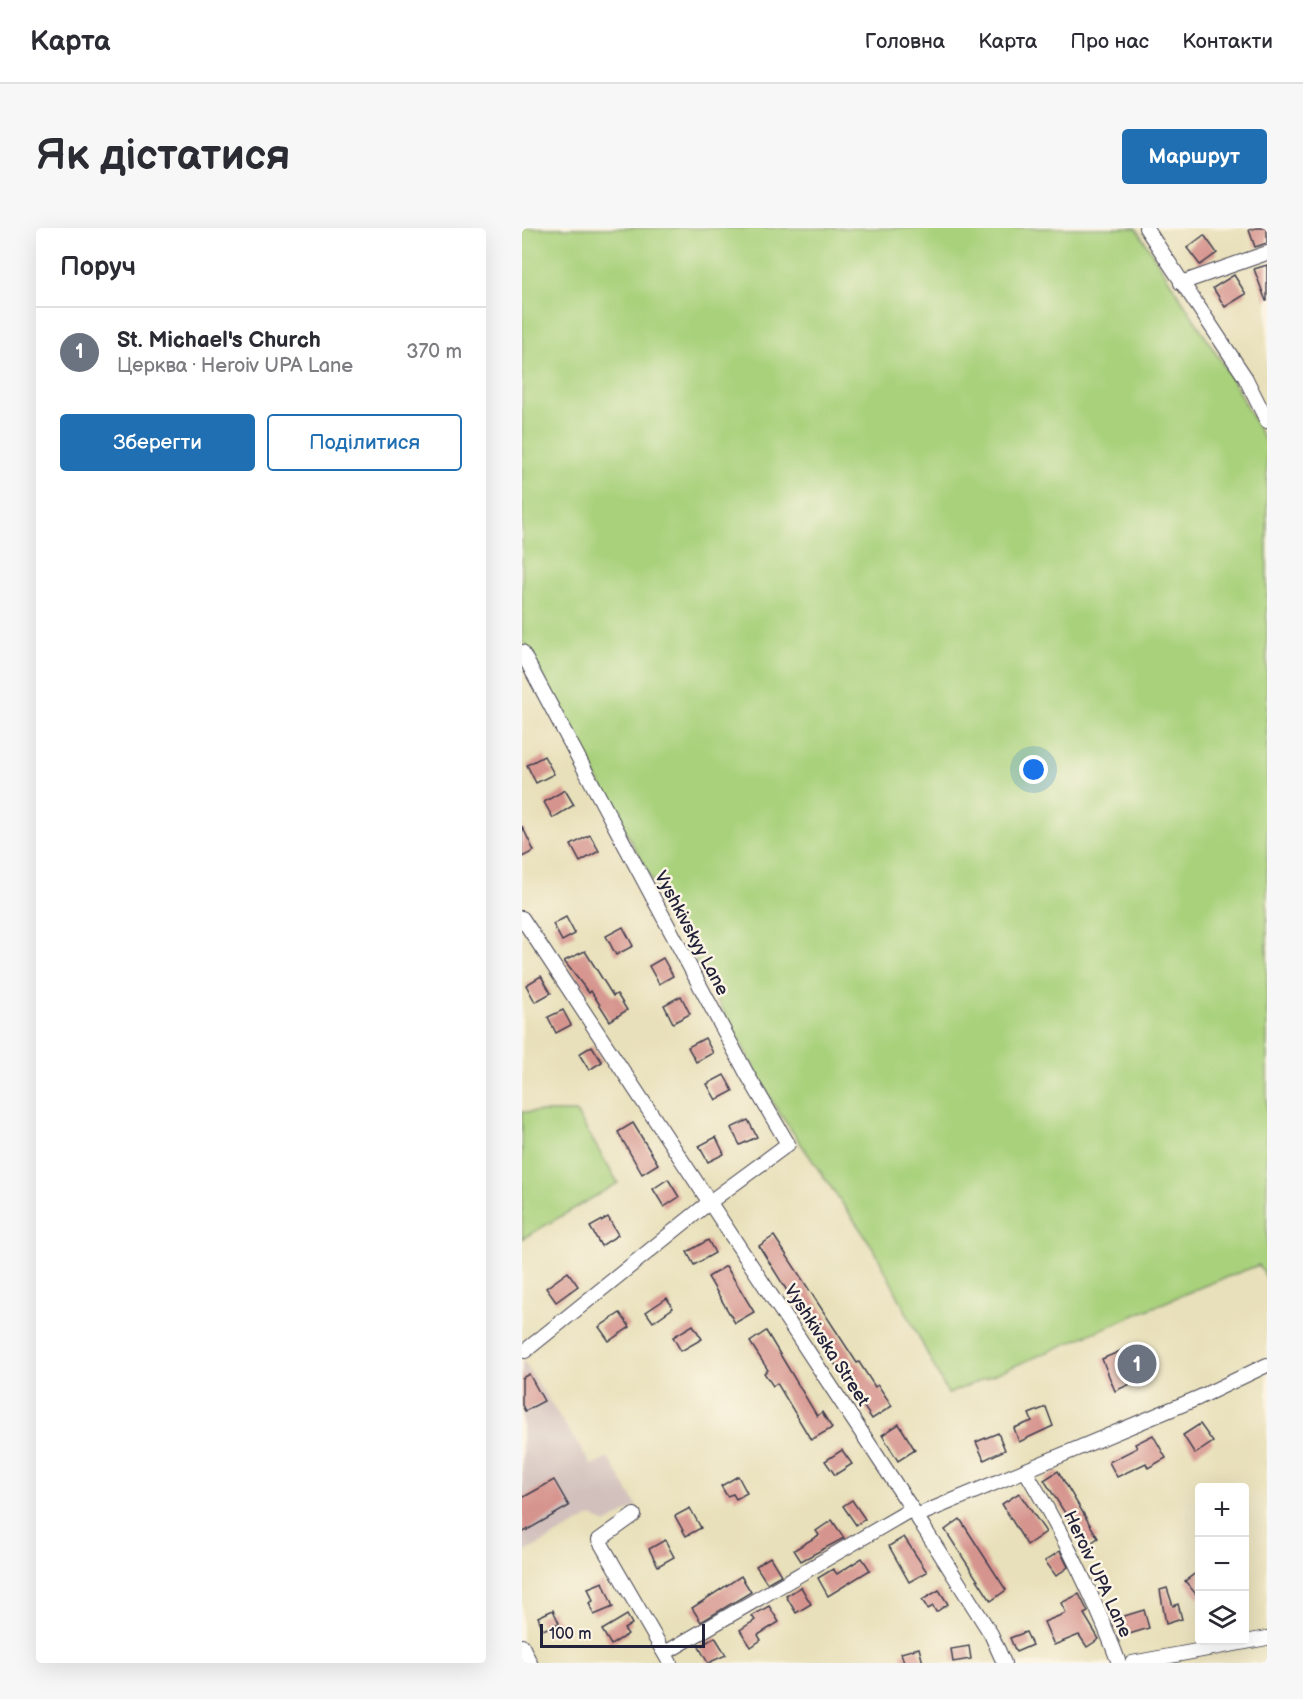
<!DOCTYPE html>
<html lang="uk">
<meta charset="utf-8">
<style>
body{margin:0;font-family:"Balsamiq Sans",sans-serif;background:#f7f7f7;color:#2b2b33}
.controls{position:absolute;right:18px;bottom:18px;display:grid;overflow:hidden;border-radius:6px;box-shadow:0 6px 24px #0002}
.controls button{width:54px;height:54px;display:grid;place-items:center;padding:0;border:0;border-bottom:2px solid #e1e1e2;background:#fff;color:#2b2b33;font:30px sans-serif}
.scale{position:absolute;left:18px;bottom:15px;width:165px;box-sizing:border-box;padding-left:6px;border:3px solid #22223b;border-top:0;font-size:16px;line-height:21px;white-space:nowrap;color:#22223b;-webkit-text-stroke:4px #fcf5e5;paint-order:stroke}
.you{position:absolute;left:512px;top:542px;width:21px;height:21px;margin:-15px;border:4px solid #fff;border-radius:50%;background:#1a73e8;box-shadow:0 0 0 9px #1a73e833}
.badge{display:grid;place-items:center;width:39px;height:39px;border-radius:50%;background:#1f6fb2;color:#fff;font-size:20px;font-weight:700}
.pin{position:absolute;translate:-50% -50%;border:3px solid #fff;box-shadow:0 2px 6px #0006}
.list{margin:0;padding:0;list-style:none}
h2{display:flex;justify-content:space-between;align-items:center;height:78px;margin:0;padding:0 24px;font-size:26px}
h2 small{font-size:20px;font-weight:400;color:#7c7c81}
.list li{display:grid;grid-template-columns:39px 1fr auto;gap:18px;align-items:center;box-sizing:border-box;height:90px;padding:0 24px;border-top:2px solid #e1e1e2}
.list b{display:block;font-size:22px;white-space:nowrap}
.list p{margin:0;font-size:20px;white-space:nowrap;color:#7c7c81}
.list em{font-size:20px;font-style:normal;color:#7c7c81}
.actions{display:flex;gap:12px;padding:18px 24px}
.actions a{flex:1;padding:14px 0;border:2px solid #1f6fb2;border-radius:6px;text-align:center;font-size:21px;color:#1f6fb2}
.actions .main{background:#1f6fb2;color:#fff}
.icon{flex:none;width:33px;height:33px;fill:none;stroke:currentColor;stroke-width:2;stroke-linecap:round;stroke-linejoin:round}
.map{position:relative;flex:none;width:745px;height:1435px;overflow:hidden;border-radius:6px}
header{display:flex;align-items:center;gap:36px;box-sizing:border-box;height:84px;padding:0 30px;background:#fff;border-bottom:2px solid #e1e1e2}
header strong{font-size:28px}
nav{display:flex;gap:33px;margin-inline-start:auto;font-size:21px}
.intro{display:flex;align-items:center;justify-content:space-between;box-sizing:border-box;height:144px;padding:0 36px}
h1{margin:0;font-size:42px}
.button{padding:15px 27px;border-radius:6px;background:#1f6fb2;color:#fff;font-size:21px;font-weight:700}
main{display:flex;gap:36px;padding:0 36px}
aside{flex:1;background:#fff;border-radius:6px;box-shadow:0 6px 24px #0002}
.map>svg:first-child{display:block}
.industrial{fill:#d1c0bc}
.green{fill:#a9d17c;stroke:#667a5c;stroke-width:1.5}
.building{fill:#d6948e}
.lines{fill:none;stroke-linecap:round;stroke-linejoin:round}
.minor-casing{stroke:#403e4e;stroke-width:16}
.minor{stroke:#fff;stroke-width:14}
.labels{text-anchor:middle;stroke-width:5;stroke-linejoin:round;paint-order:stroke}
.street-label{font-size:18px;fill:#22223b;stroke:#fcf5e5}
</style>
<header>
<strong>Карта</strong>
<nav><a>Головна</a><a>Карта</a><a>Про нас</a><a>Контакти</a></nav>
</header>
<div class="intro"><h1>Як дістатися</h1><a class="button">Маршрут</a></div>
<main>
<aside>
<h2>Поруч<small></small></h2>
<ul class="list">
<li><span class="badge" style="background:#6b7280">1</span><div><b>St. Michael's Church</b><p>Церква · Heroiv UPA Lane</p></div><em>370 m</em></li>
</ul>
<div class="actions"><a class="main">Зберегти</a><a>Поділитися</a></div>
</aside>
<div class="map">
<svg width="745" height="1435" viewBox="0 0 745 1435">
<rect width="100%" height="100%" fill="#fcf5e5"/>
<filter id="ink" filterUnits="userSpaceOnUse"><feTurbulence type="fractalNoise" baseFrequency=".0167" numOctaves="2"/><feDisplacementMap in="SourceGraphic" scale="12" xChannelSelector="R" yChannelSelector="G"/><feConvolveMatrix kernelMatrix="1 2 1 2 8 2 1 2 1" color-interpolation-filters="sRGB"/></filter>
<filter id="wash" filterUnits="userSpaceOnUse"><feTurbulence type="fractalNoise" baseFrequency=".008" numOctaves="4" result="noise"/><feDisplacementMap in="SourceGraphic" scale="24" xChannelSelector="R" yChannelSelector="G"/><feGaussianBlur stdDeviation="1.35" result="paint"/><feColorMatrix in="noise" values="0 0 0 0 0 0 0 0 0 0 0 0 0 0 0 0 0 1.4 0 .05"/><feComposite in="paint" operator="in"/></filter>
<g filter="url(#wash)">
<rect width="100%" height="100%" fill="#e8e0ba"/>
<!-- industrial -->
<path class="industrial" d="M0,1131l70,107 16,-9 29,49 -31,18 -14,-8 -70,38z"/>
<!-- green -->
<g class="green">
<path d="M0,0h614l90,141 41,76v834l-8,-14 -53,20 -258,109 -74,-145 -98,-141 -254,-468z"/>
<path d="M0,884h54l42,71 -96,56z"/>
</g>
<g id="blocks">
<!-- building -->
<g class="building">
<path d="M734,0h11v15l-12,4 -6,-17z"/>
<path d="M682,7l13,18 -17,12 -13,-17z"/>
<path d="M745,37v36h-1l-12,-32z"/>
<path d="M712,47l12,19 -21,13 -12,-19z"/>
<path d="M22,528l10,18 -18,9 -9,-18z"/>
<path d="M43,562l9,15 -21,13 -9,-16z"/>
<path d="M0,598l12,25 -12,6z"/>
<path d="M68,607l9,16 -19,11 -9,-17z"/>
<path d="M44,689l9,17 -13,7 -9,-17z"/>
<path d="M101,699l10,19 -17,9 -10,-19z"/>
<path d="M63,723l28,45 4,-2 10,16 -17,11 -19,-30 -2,2 -25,-32z"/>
<path d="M141,730l10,18 -14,8 -10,-18z"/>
<path d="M19,748l10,17 -16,9 -9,-17z"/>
<path d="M159,768l9,18 -17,9 -9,-18z"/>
<path d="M41,782l8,15 -15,8 -8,-16z"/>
<path d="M183,810l8,15 -17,9 -8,-15z"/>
<path d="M70,818l10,16 -13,8 -10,-16z"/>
<path d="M202,847l9,16 -17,9 -9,-16z"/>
<path d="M226,892l9,17 -17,8 -9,-17z"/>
<path d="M111,895l25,41 -16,10 -24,-42z"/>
<path d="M194,909l8,17 -16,8 -9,-16z"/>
<path d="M146,951l11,18 -15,10 -11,-18z"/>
<path d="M86,989l10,18 -17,11 -11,-19z"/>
<path d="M252,1008l83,127 2,-1 16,25 3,-2 14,21 -20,13 -68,-101 -45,-72z"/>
<path d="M186,1012l7,13 -21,12 -7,-13z"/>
<path d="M204,1038l28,46 -19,11 -27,-46z"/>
<path d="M46,1044l10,14 -22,16 -10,-14z"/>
<path d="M145,1070l6,10 -20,14 -7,-10z"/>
<path d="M98,1085l10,14 -21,14 -10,-14z"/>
<path d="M171,1097l9,14 -21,12 -8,-14z"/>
<path d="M244,1103l51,85 5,-4 10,16 -21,12 -34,-57 -4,3 -9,-13 4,-3 -18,-28z"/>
<path d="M610,1118l14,31 -31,14 -13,-32z"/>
<path d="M7,1146l15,27 -19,10 -3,-6v-27z"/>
<path d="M524,1179l7,19 -34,16 -5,-14 18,-7 -3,-7z"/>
<path d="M377,1196l16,26 -17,11 -16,-26z"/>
<path d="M678,1196l13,18 -18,12 -12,-19z"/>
<path d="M476,1205l7,17 -21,10 -8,-18z"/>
<path d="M631,1207l13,23 -18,10 -2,-5 -29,14 -8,-15 28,-14 -2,-4z"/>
<path d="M320,1222l10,14 -17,11 -10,-14z"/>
<path d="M536,1243l40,67 -12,8 -42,-66z"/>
<path d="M216,1248l9,17 -11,6 -3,-5 -6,2 -6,-10z"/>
<path d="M32,1252l15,26 -47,27v-35z"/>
<path d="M497,1265l27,39 -19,13 -25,-41z"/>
<path d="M330,1272l13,19 -9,6 -13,-19z"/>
<path d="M168,1280l11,20 -15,8 -11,-20z"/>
<path d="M438,1291l46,71 -15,11 -46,-71z"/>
<path d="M310,1292l12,18 -43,23 -7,-11 25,-15 -3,-4z"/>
<path d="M382,1309l23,35 -18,10 -20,-36z"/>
<path d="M143,1312l9,17 -16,9 -9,-17z"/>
<path d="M538,1323l8,16 -12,9 -11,-15z"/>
<path d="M248,1329l11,18 -14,8 -11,-17z"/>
<path d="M340,1330l8,12 -42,26 -10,-18 15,-9 4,5z"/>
<path d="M678,1342v29l-15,-18z"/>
<path d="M219,1348l10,16 -50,30 -9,-14z"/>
<path d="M81,1354l10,25 -19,8 -5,-12 4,-2 -5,-13z"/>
<path d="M279,1359l10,17 -15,9 -10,-17z"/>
<path d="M645,1360l6,18 5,-2 4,15 -16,5 -6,-34z"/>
<path d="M417,1362l9,14 -12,8 -3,-6 -5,3 -6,-9z"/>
<path d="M557,1366l9,18 -4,2 15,25 -12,8 -8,-12 -25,10 -10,-23 22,-9 -5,-10z"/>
<path d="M247,1378l10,16 -21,13 3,5 -10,7 -11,-17 15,-10 -3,-4z"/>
<path d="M31,1382l6,13 -16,7 -5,-13z"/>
<path d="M622,1382l5,18 -23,7 -5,-18z"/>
<path d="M105,1387l5,9 -8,5 4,5 -17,11 -9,-15z"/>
<path d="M504,1404l6,13 -16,7 -6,-14z"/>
<path d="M193,1409l11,18 -18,8 -9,-16z"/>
<path d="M447,1418l2,13 -18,3 -2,-13z"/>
<path d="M397,1420l4,15h-19l-3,-10z"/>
</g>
</g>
</g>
<g filter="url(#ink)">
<use href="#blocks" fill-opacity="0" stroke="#403e4e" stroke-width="1.5"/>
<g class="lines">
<!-- minor casing -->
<g class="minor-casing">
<g id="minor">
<path d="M624,0l99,149 22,44"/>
<path d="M659,55l86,-30"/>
<path d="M0,424l225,422 41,70 -77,57 -186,150"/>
<path d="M0,690l390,591 79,125 13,29"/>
<path d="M503,1242c38,64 68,123 94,193"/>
<path d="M112,1287l-35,25 71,123"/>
<path d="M394,1288l282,-118 69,-33"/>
<path d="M0,1418l8,17"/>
<path d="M143,1425l247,-144"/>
<path d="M610,1435l135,-25"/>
</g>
</g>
<!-- minor -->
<use href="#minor" class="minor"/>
</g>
</g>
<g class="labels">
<!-- street labels -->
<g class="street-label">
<text transform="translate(170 705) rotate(62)" y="6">Vyshkivskyy Lane</text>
<text transform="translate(305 1117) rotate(57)" y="6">Vyshkivska Street</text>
<text transform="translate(576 1346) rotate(65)" y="6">Heroiv UPA Lane</text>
</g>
</g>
</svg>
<div class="controls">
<button>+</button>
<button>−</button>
<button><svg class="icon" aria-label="layers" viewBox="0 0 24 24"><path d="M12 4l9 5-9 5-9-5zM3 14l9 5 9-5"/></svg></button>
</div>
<div class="scale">100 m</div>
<div class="you"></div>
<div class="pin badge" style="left:615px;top:1136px;background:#6b7280">1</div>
</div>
</main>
